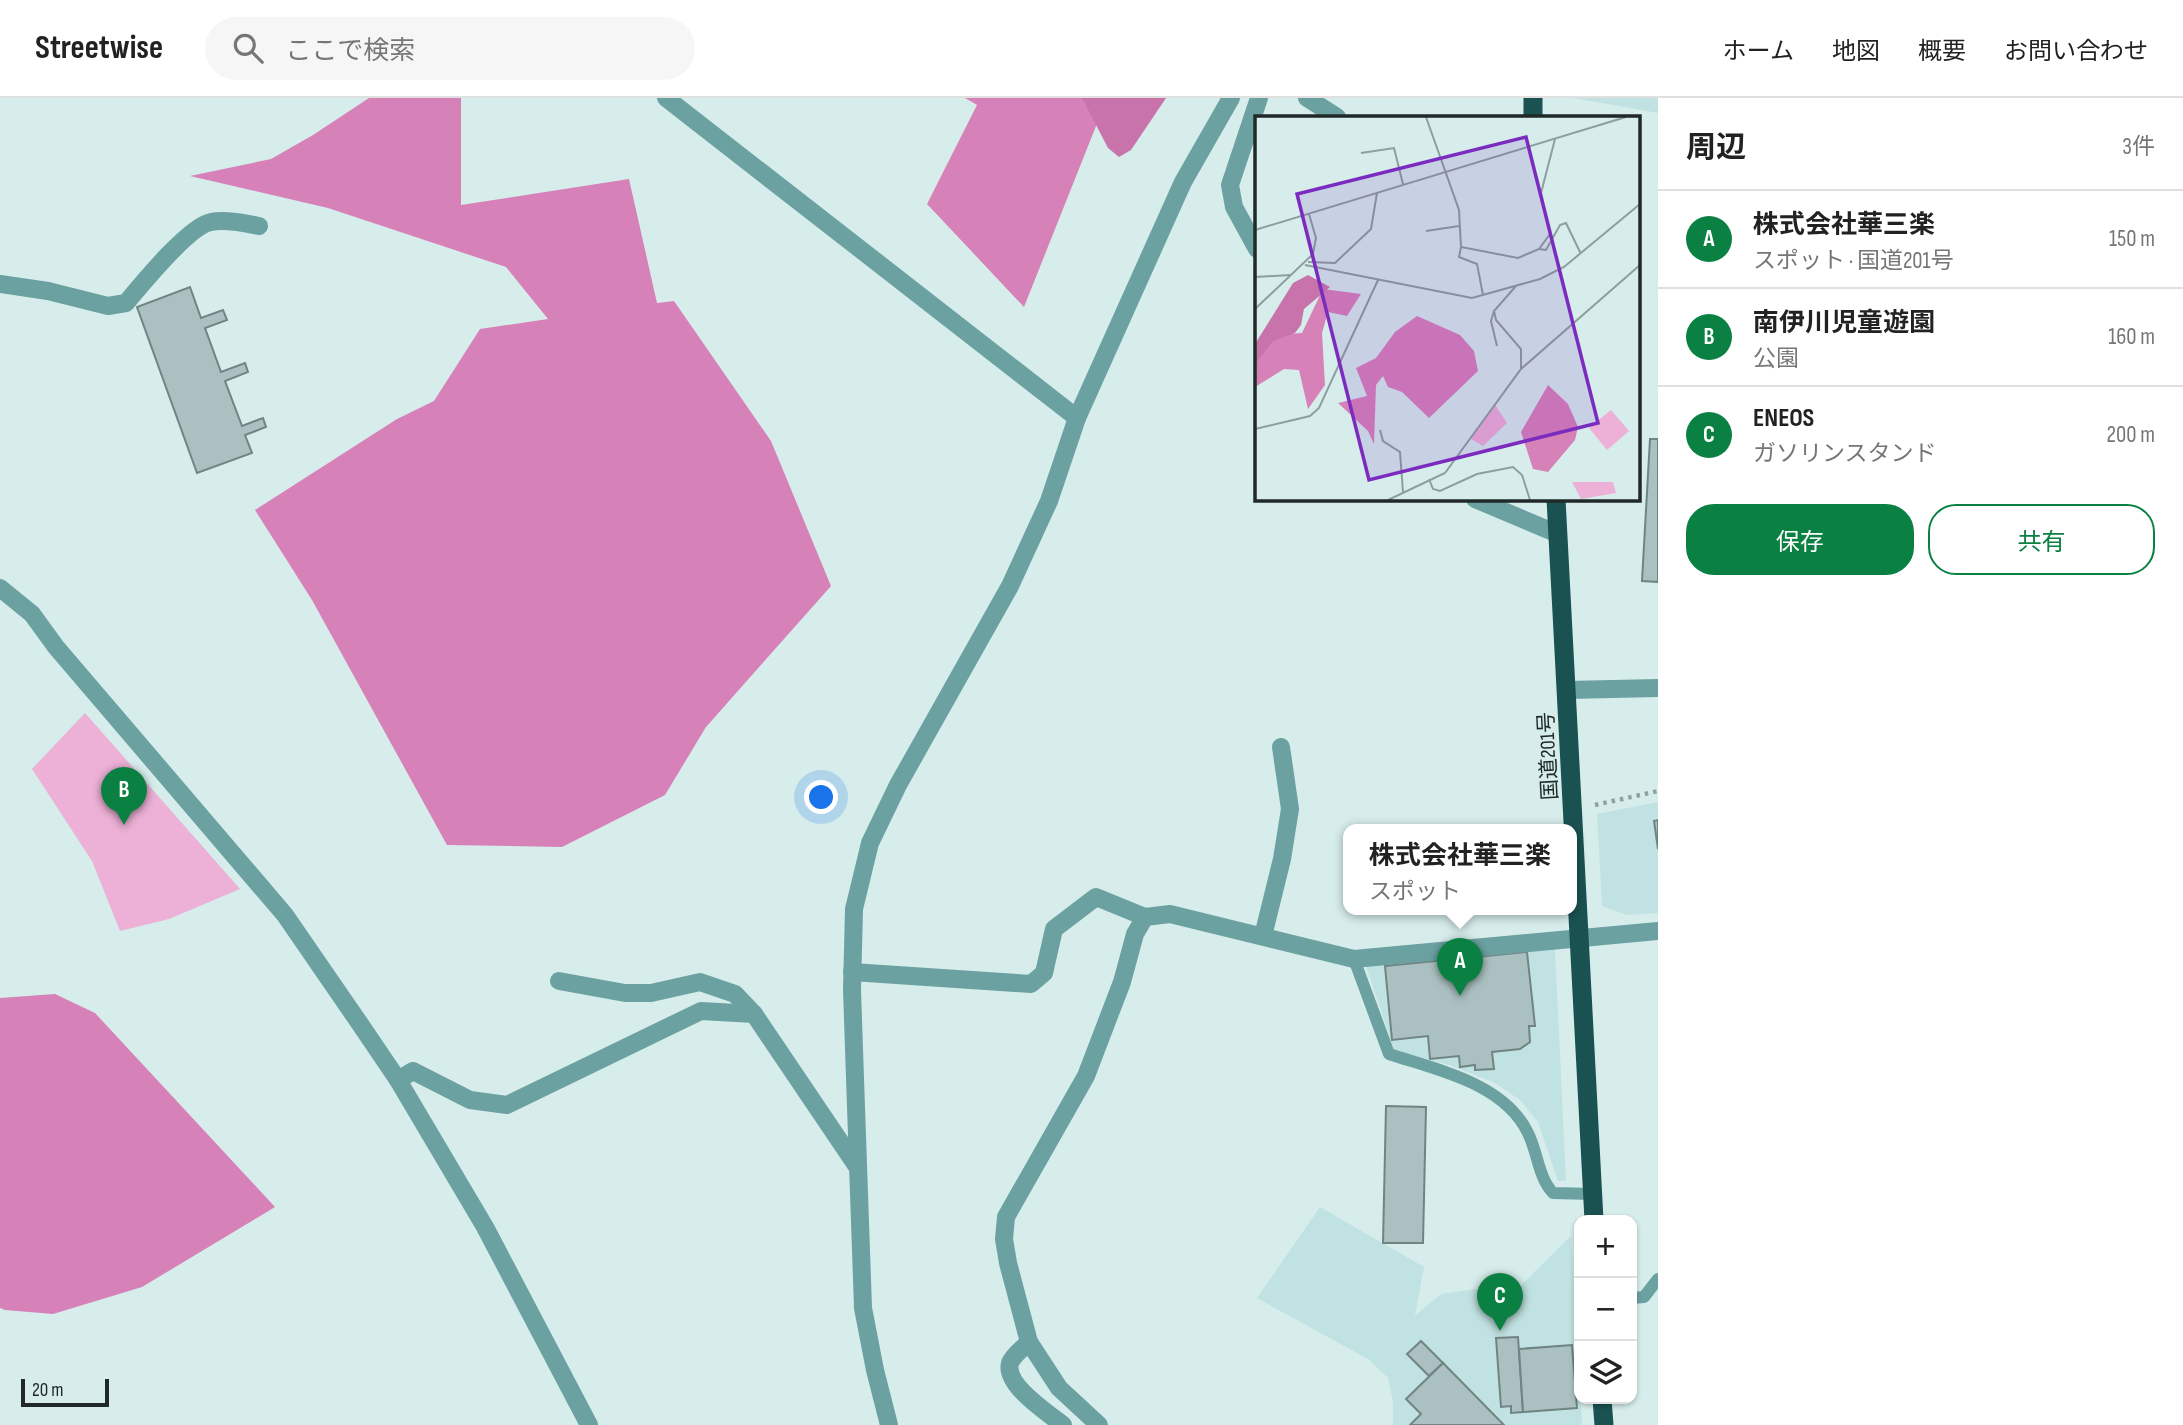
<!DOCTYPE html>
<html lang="ja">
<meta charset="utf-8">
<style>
body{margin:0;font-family:"Sofia Sans Condensed","Noto Sans JP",sans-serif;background:#f6f6f6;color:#222}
.controls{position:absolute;right:21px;bottom:21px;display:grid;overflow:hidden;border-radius:14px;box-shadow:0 2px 5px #0004}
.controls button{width:63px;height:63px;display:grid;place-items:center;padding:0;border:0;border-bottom:2px solid #e0e0e0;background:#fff;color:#222;font:35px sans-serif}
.scale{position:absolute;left:21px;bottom:18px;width:88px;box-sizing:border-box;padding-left:7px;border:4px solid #202828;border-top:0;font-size:19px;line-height:24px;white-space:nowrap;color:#202828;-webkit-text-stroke:5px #d6edec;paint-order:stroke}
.you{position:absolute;left:822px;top:700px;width:24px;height:24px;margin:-18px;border:5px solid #fff;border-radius:50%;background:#1a73e8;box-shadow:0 0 0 10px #1a73e833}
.badge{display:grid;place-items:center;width:46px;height:46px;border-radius:50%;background:#0b8043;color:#fff;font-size:23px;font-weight:700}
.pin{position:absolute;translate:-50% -58px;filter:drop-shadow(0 2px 4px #0008)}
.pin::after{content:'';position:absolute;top:37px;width:24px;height:21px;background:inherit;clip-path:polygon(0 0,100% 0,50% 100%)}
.popup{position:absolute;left:1343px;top:726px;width:234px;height:91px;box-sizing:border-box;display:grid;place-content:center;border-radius:14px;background:#fff;filter:drop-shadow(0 2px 5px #0005);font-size:23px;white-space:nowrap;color:#767676}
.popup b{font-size:26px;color:#222}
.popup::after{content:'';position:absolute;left:50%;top:100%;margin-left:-14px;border:14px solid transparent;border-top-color:#fff}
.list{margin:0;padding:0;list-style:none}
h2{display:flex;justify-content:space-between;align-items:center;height:91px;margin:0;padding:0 28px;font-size:30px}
h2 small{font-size:23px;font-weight:400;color:#767676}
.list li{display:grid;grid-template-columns:46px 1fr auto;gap:21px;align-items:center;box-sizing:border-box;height:98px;padding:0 28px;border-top:2px solid #e0e0e0}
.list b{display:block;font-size:26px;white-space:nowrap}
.list p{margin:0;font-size:23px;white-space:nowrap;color:#767676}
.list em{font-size:23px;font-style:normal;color:#767676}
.actions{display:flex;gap:14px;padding:21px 28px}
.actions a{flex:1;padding:16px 0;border:2px solid #0b8043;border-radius:28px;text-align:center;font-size:24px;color:#0b8043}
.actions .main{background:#0b8043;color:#fff}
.icon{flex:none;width:38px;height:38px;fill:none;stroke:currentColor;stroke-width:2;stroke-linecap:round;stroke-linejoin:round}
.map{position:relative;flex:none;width:1658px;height:1327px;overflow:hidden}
header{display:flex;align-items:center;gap:42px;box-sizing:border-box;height:98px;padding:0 35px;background:#fff;border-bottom:2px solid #e0e0e0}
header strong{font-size:33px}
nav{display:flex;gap:38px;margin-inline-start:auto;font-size:24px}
.search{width:490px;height:63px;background:#f6f6f6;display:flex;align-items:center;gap:18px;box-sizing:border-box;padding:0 24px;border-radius:38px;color:#767676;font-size:26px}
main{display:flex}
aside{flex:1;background:#fff}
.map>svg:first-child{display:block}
.built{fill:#c1e2e2}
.green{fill:#edb0d6}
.forest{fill:#d781b9}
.water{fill:#c874ab}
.building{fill:#abc1c1;stroke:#6f8483;stroke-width:2}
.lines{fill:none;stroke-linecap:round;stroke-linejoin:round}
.path{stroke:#90a1a0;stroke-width:4.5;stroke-dasharray:3.5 5;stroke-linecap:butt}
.service{stroke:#6ca1a1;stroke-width:12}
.minor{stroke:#6ca1a1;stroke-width:18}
.trunk{stroke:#1a5252;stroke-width:19}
.labels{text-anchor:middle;stroke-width:6;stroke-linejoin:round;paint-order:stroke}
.street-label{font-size:21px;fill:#202828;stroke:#d6edec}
.inset-road{fill:none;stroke:#8d9e9e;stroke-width:2}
.view{fill:#7b2cbf;fill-opacity:0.15;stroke:#7b2cbf;stroke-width:3.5}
.inset-edge{fill:none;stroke:#202828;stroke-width:3.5}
</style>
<header>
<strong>Streetwise</strong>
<div class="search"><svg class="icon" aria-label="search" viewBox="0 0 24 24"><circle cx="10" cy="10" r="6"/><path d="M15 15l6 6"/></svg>ここで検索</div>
<nav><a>ホーム</a><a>地図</a><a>概要</a><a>お問い合わせ</a></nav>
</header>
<main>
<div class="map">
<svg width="1658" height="1327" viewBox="0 0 1658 1327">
<rect width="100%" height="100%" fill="#d6edec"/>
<!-- built -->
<g class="built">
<path d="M1573,0h85v15z"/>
<path d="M1658,704v111l-31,2 -25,-9 -5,-92z"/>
<path d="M1555,851l11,232h-8l-20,-59 -18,-22 -25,-17 -49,-19 -52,-14 -28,-84z"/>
<path d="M1320,1109l104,60 -9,49 26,-22 35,-5 39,2 56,-55 11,189h-189v-23l-5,-24 -20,-19 -111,-61z"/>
</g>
<!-- green -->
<path class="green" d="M85,615l155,176 -71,30 -49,12 -28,-70 -60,-92z"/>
<!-- forest -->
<g class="forest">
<path d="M369,0h92v107l168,-26 28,124 17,-2 97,140 60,145 -125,141 -41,68 -103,52 -115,-2 -135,-245 -57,-90 142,-91 37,-18 46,-72 68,-10 -42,-52 -178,-59 -138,-32 81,-17 42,-24z"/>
<path d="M965,0h129l10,8 -80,201 -97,-103 50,-99z"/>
<path d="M55,896l40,19 180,194 -133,80 -89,27 -48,-4 -5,-2v-310z"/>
</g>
<!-- water -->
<path class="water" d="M1082,0h84l-35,52 -12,7 -11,-9z"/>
<!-- building -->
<g class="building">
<path d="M190,189l11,31 22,-8 4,10 -22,8 16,44 24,-9 3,9 -23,9 17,45 21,-8 3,9 -21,8 7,18 -55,20 -60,-166z"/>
<path d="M1650,341h8v143l-16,-1z"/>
<path d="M1658,722v29l-4,-28z"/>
<path d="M1527,854l8,74h-6l1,16 -10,7 -28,3 2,17 -19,1v-5l-15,2 -1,-11 -29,3 -2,-23 -36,4 -7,-74z"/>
<path d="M1386,1008l40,1 -3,136h-40z"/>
<path d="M1518,1239l5,75 -12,1v-7l-10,1 -5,-69z"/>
<path d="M1421,1243l22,22 -14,13 -22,-22z"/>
<path d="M1572,1247l5,63 -54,4 -4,-63z"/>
<path d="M1443,1265l61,62h-94l11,-11 -15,-15z"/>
</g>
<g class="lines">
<!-- path -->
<path class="path" d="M1595,707l63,-14"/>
<!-- service -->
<g class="service">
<path d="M1354,861l35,95c48,16 115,29 139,79 10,20 10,44 25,60l40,1"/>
<path d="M1632,1200l12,-1 14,-18"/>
</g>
<!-- minor -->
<g class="minor">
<path d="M666,0l411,320"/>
<path d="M1307,0l30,19"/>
<path d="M1257,151l-23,-42 -4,-22 29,-87"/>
<path d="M0,186l48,7 60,15 18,-3c15,-18 63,-77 85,-81 14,-3 33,1 48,4"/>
<path d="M1475,401l83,35"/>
<path d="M0,490l32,26 24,33 229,268 73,106 40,59 87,147 104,198"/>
<path d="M1567,592l91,-2"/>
<path d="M1263,838l19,-77 8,-50 -9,-62"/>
<path d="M852,874l179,12 13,-11 10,-44 42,-32 49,20"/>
<path d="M559,883l66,12h26l49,-11 35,12 19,20"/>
<path d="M398,982l15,-9 57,29 37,5 194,-94 53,3 104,154"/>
<path d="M1029,1244c-6,6 -16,13 -19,21 -6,22 38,50 53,62"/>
<path d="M889,1327l-14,-55 -12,-62 -8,-230 -3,-88 2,-81 16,-66 28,-58 112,-199 39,-85 28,-83 106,-236 48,-84"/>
<path d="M1099,1327l-40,-37 -30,-46 -21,-79 -4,-24 2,-22 80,-141 36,-94 13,-48 10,-17 25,-3 184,45 304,-28"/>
</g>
<!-- trunk -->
<g class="trunk">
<path d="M1533,0v19"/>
<path d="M1556,401l38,721"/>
<path d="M1602,1301l2,26"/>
</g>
</g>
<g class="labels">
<!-- street labels -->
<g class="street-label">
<text transform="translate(1548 658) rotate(-93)" y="7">国道201号</text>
</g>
</g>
<!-- overview -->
<g transform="translate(1255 18)">
<rect width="385" height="385" fill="#d6edec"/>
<path d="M240,289l12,18 -24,23 -12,-7zM356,294l18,21 -22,19 -18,-22zM317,366h41l3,11 -35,6z" fill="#edb0d6"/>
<path d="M68,173l38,5 -14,22 -19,-4 -6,21 3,52 -17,24 -9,-39 -15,-1 -29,18v-35l20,-17 27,-2zM162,200l43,19 14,16 4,20 -49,47 -27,-26 -14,-5 -5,-11 -7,9 -2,59 -6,-13 -30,-28 29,-7 -11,-28 20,-10 19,-26zM293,269l20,19 10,23 -3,13 -27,32 -15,-3 -12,-37z" fill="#d781b9"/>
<path d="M53,159l22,12 -26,22 -3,16 -6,8 -22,8 -18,23v-20l38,-61z" fill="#c874ab"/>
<path class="inset-road" d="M171,1l33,93 2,37 57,11 21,-9 11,-15 -9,-41 14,-54M106,37l33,-5 9,36M0,114l371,-113M171,115l33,-5M206,131l-2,10 18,7 6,31M284,133l7,1 14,-25 6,-2 15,31M53,146l27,1 36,-34 6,-36M50,149l167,33 68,-19 24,-12 76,-63M0,161l35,-2M261,170l-22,25 2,9 25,29v20M0,193l58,-55 3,-16 -7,-24M239,195l-3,10 6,25M0,313l55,-13 9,-8 59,-128M125,314l3,11 17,11 3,40M174,363l4,10 7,2 37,-17 36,-7 9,8 8,25M133,384l57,-27 76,-104 119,-104"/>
<path class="view" d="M271,21l72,286 -229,57 -72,-286z"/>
<rect width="385" height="385" class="inset-edge"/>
</g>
</svg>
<div class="controls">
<button>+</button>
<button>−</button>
<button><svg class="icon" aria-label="layers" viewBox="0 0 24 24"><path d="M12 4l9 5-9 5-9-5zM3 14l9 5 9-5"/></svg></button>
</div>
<div class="scale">20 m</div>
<div class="you"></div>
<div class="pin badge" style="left:1460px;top:898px">A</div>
<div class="popup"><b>株式会社華三楽</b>スポット</div>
<div class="pin badge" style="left:124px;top:727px">B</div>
<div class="pin badge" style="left:1500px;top:1233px">C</div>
</div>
<aside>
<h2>周辺<small>3件</small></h2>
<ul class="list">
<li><span class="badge">A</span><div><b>株式会社華三楽</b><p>スポット · 国道201号</p></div><em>150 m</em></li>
<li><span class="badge">B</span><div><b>南伊川児童遊園</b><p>公園</p></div><em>160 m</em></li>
<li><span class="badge">C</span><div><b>ENEOS</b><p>ガソリンスタンド</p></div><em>200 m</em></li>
</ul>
<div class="actions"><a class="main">保存</a><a>共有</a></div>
</aside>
</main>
